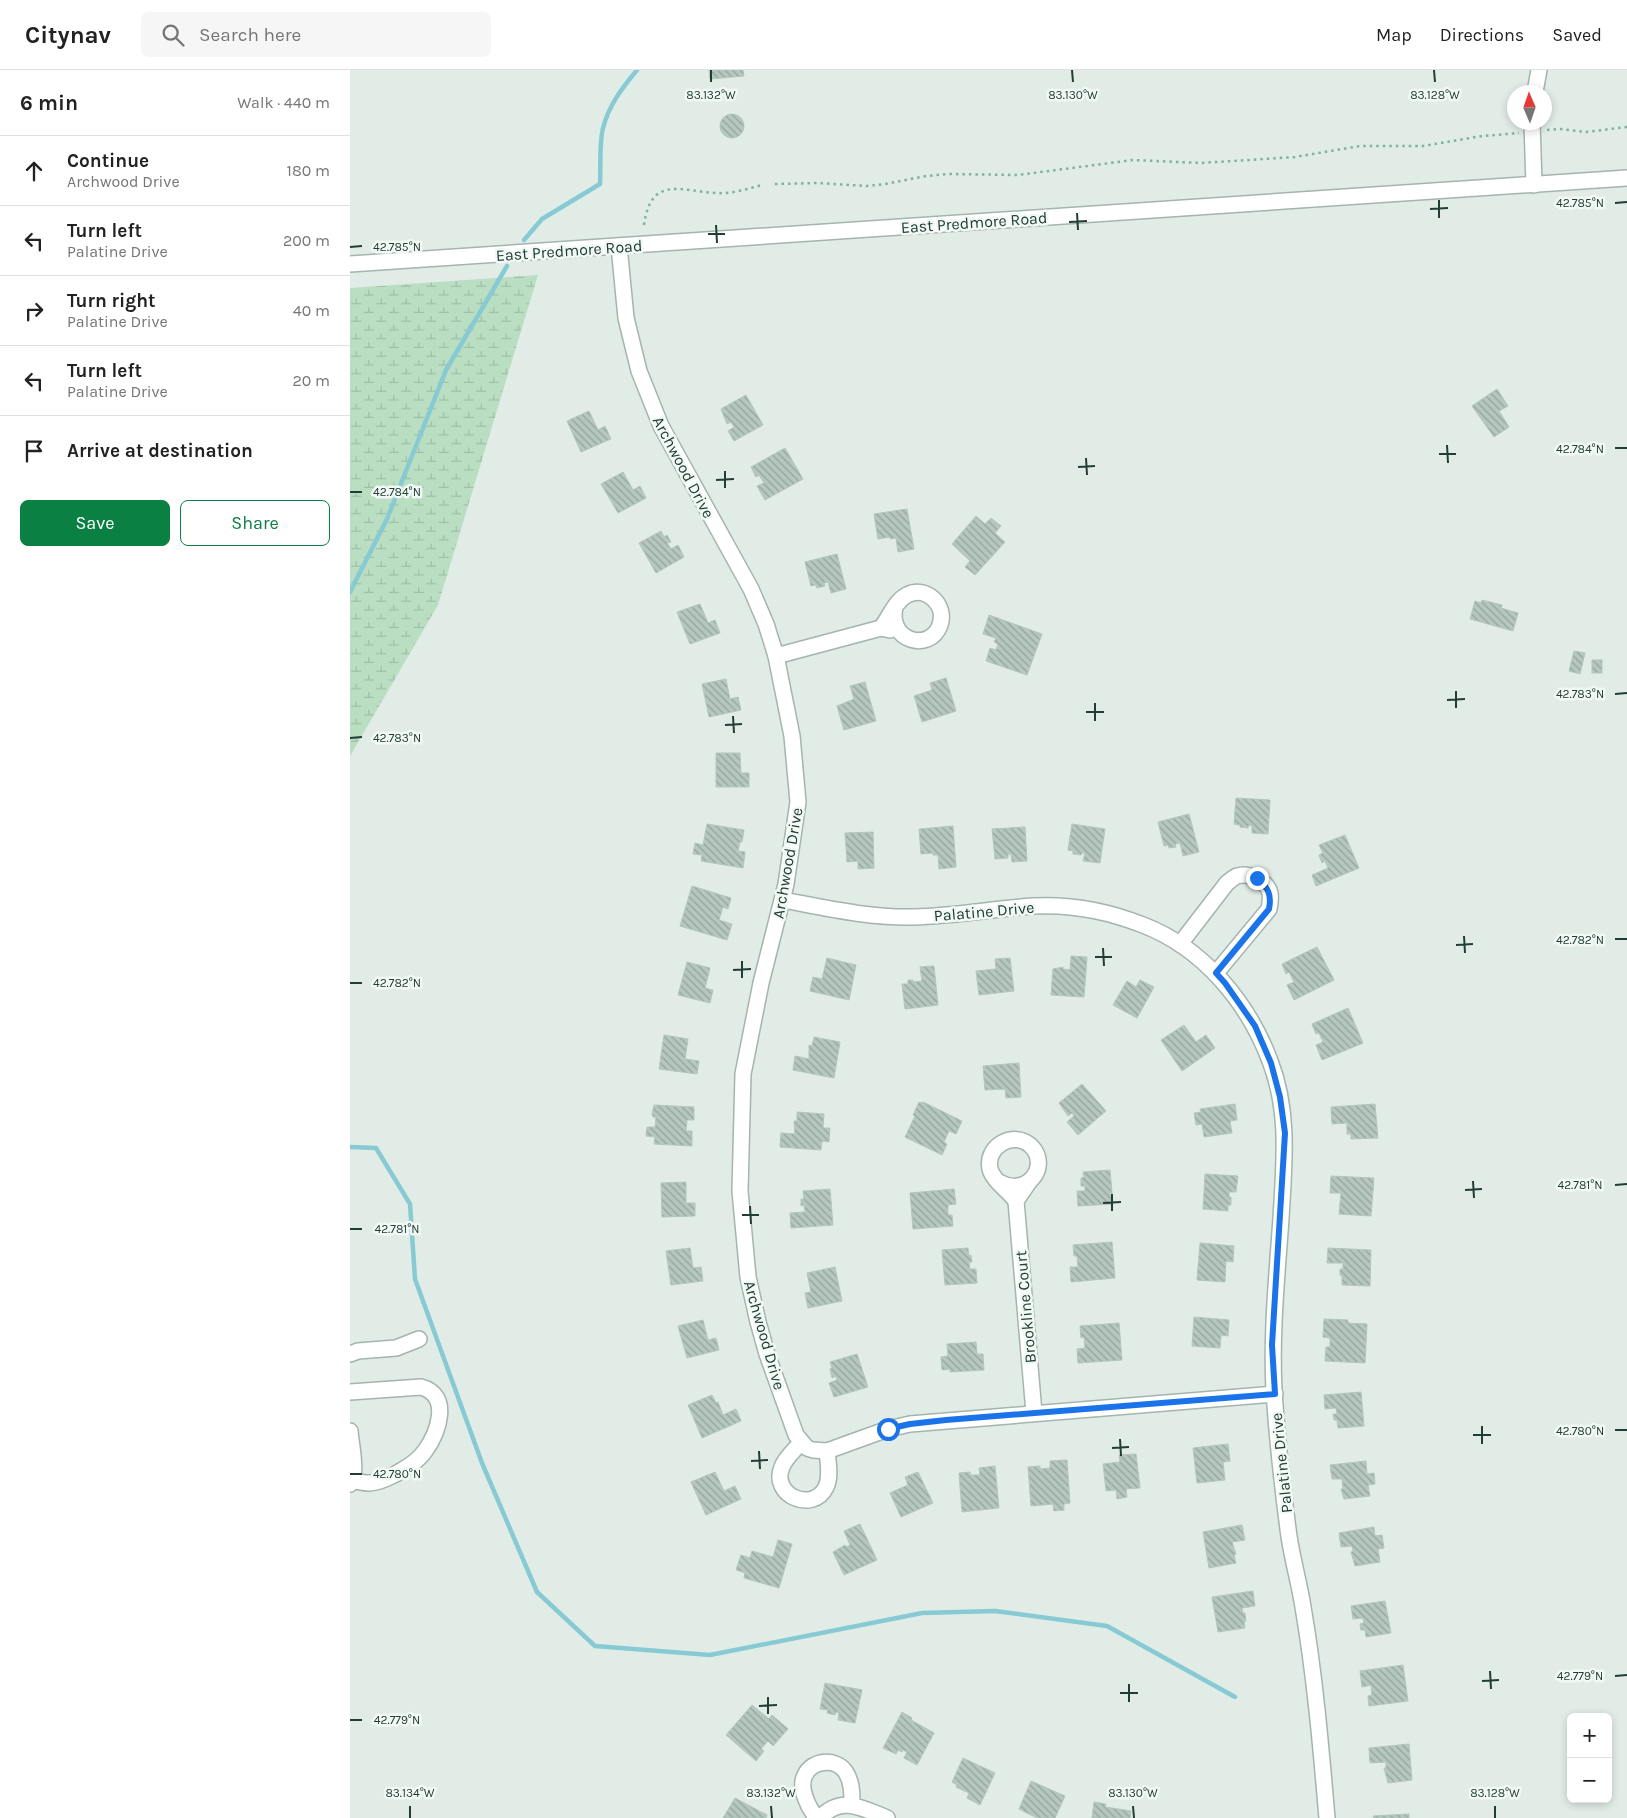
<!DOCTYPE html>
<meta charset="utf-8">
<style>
body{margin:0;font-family:Karla,sans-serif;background:#f6f6f6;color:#222}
.controls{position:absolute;right:15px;bottom:15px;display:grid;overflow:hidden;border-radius:8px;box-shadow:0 2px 8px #0003}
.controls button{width:45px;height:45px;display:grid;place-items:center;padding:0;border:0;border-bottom:1px solid #e0e0e0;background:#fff;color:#222;font:25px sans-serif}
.compass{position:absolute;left:1157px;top:15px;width:45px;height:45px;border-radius:50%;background:#fff;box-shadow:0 2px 8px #0003;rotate:358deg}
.stop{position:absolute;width:15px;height:15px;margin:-11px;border:4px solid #1a73e8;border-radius:50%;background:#fff}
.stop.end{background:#1a73e8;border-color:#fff;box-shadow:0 1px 5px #0008}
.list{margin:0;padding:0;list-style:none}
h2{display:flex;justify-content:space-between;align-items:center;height:65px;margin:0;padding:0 20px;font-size:21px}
h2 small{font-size:16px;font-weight:400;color:#767676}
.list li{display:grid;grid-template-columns:32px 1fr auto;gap:15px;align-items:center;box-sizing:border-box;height:70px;padding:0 20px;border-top:1px solid #e0e0e0}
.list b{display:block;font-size:19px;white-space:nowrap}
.list p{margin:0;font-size:16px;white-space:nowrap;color:#767676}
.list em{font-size:16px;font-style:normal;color:#767676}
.actions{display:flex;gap:10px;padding:15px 20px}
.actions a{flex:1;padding:11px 0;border:1px solid #0b8043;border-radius:8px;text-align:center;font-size:18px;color:#0b8043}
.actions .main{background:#0b8043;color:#fff}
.icon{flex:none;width:28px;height:28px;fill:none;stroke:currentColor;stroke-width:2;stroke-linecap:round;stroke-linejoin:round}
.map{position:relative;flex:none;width:1277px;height:1748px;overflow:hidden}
header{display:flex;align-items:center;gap:30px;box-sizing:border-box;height:70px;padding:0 25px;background:#fff;border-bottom:1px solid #e0e0e0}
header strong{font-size:24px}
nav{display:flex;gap:28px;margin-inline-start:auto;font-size:18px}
.search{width:350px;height:45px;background:#f6f6f6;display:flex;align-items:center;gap:12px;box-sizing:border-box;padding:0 18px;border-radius:8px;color:#767676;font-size:19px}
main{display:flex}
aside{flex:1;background:#fff}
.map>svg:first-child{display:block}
.wetland{fill:url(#wetland-marsh)}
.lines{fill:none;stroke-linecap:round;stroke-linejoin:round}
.stream{stroke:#87cad3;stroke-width:4.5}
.building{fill:url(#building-back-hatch);stroke:#b3c6bd}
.minor-casing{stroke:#a4b4ae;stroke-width:18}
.path{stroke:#80b1a0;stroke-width:2.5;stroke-dasharray:2.5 4;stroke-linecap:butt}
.minor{stroke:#fff;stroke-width:15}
.route{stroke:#1a73e8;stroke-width:6}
.ticks{fill:none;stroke:#213d35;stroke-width:2}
.labels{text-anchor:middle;stroke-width:5;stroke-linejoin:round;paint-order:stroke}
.street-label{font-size:16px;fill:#213d35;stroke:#f2f9f5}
.ticks-label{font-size:12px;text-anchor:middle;fill:#213d35;stroke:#f2f9f5;stroke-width:5;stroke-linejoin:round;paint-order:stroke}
</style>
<header>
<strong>Citynav</strong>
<div class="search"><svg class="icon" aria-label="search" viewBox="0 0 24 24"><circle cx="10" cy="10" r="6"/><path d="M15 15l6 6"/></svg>Search here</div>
<nav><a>Map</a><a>Directions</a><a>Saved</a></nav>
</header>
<main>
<aside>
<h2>6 min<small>Walk · 440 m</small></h2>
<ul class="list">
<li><svg class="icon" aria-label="ahead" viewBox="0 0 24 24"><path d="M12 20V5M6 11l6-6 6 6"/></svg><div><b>Continue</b><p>Archwood Drive</p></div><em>180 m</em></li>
<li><svg class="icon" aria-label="left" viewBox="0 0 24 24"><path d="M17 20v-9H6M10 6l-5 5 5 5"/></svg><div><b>Turn left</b><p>Palatine Drive</p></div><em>200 m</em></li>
<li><svg class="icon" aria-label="right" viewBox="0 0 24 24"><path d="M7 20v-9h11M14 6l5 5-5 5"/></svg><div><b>Turn right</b><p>Palatine Drive</p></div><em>40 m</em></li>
<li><svg class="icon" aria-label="left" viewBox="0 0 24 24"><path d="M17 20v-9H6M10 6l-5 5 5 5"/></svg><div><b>Turn left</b><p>Palatine Drive</p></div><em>20 m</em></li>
<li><svg class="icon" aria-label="arrive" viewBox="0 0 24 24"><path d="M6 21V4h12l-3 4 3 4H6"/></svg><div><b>Arrive at destination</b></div></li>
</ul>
<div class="actions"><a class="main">Save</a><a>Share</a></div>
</aside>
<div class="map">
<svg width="1277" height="1748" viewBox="0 0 1277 1748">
<defs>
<pattern id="wetland-marsh" width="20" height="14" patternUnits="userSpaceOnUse" patternTransform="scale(1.25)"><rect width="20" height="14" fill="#b9dec2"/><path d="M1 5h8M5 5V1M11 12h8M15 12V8" fill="none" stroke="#9fbfa7"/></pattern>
<pattern id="building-back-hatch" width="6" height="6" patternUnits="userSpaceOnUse" patternTransform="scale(1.25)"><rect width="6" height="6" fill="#b6c7c0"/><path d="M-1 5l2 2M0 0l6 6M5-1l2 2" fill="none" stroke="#94a39d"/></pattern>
</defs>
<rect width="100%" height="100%" fill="#e1ece7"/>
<!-- wetland -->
<path class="wetland" d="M188,205l-100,330 -88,151v-468z"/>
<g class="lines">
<!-- stream -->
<g class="stream">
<path d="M174,170l18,-21 58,-35c1,-17 -1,-40 3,-56 6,-23 19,-40 34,-58"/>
<path d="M0,522l37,-73 59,-149 61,-104"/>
<path d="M0,1077l26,1 34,56 5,75 67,184 55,129 58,54 115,9 212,-42 73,-2 112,15 128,71"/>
</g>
</g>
<!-- building -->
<g class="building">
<path d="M359,0h34l1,6 -34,3z"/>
<circle cx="382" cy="56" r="12"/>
<path d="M1147,319l11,17 -9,5 10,16 -15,10 -22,-31z"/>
<path d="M396,325l17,30 -29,16 -6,-10 6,-4 -3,-5 -4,2 -6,-15z"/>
<path d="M239,341l9,19 7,-4 6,13 -30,13 -14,-31z"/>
<path d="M435,378l18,31 -38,21 -8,-14 7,-3 -5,-8 -3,2 -5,-10z"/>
<path d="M273,402l10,18 7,-4 6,12 -28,15 -17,-29z"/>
<path d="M557,439l7,40 -16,3 -2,-14 -6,1v-2l-12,2 -4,-25z"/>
<path d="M626,446l9,8 6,-6 10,8 -6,7 10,9 -30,33 -10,-8 5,-6 -18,-17z"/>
<path d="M311,461l3,6 3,-2 4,7 -4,1 4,6 7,-4 6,12 -28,16 -17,-30z"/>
<path d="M487,484l9,35 -15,4 -3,-11 -4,1 1,3 -8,2 -1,-3 -5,1 -6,-24z"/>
<path d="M1132,530l20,5 -1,3 17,5 -5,18 -43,-12 5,-18 6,2z"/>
<path d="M350,534l8,19 7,-3 5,13 -30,11 -13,-32z"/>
<path d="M639,545l53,19 -15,41 -41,-14 4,-13 6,2 2,-6 -4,-2 2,-4 -13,-4z"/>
<path d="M1224,581l11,2 -5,21 -11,-3z"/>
<rect x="1242" y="590" width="10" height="13"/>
<path d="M596,608l10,33 -34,11 -8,-26 18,-6 -2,-7z"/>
<path d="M376,609l4,20 8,-2 3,13 -32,7 -7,-33z"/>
<path d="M515,612l11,39 -32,9 -7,-24 17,-7 -4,-13z"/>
<path d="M366,683h24l1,20h8v14h-33z"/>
<path d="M886,728l34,2 -2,34 -16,-1v-7l-3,-1 -1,3 -8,-1v-2l-6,-1z"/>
<path d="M839,744l10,38 -16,4 -3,-13 -5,1 1,3 -7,1 -1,-3 -4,1 -6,-24z"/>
<path d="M357,754l37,6 -2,12h-2l-2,9 7,1 -2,16 -42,-7 1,-6 -9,-1 2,-11 8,2z"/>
<path d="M722,754l33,5 -5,34 -17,-2 2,-8h-3l-1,2 -8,-1v-3l-5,-1z"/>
<path d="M603,756l3,41 -17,2 -1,-14h-5v-2l-12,1 -2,-25z"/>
<path d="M675,757l2,34 -15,1 -1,-8h-3v4l-13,1 -3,-30z"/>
<path d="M523,762l1,36 -16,1v-8l-11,1 -2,-29z"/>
<path d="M995,765l14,33 -43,18 -4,-11 16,-7 -3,-7 -3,2 -3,-8 4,-2 -4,-8z"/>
<path d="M342,816l39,12 -3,11 -5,-2 -4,13 13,4 -5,16 -47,-14z"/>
<path d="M967,877l17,33 -40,20 -7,-15 7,-3 -5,-10 -3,2 -4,-10z"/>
<path d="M721,886l16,1 -3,40 -33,-2 2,-26 10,-2v2l7,1z"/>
<path d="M477,888l29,7 -7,35 -39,-9 3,-14 9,2z"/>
<path d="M660,888l4,33 -35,4 -3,-24 20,-2 -1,-10z"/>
<path d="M337,892l23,6 -5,20 8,2 -3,13 -32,-8z"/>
<path d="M584,896l4,39 -33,4 -3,-25h6v-4h5v2l9,-1 -2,-14z"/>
<path d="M790,910l14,7 -17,31 -24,-13 14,-24 9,6z"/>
<path d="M998,938l15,35 -41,17 -6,-15 7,-3 -4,-9 -3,1 -4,-10z"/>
<path d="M834,955l12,17 10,-7 9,13 -33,23 -21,-31z"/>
<path d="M314,965l24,4 -3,20 14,2 -2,13 -38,-5z"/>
<path d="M464,967l26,5 -6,36 -41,-8 2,-14 14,3v-14l3,1z"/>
<path d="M669,993l2,34 -15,1 -1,-9 -20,1 -2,-24z"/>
<path d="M732,1014l24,27 -28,24 -11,-13 7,-6 -2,-3 -4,3 -9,-13z"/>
<path d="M569,1032l3,1 1,-1 39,19 -6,13 -7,-3 -5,11 3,2 -5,11 -37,-18 10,-21 -2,-1z"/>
<path d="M885,1034l2,16 -7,1 2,12 -28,4 -2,-13 -6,1 -2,-12 7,-1 -1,-3z"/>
<path d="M1025,1034l3,34 -27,1v-5h-4v-11l-15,1 -1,-17z"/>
<path d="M304,1035l40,2v13h-7l-1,11h6v15l-38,-2 1,-7 -9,-1 1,-9h8l1,-10h-3l-1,-3z"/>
<path d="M447,1042l27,2 -1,14h7l-1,14 -7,-1 -1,9 -41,-3 1,-14 14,1 -1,-13h3z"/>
<path d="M760,1100l3,34 -35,2 -1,-15h8v-5h-4v-8l3,-1 -1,-5z"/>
<path d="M855,1104l33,2 -2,16h-7v5h2v8h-3v6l-25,-2z"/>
<path d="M981,1106l43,2 -3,38 -32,-2 2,-21h-11z"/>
<path d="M336,1112v21h9v13l-33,1 -1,-34z"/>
<path d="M480,1119l3,36 -42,3 -1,-15 15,-1 -1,-7 -3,1v-7h3l-1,-8z"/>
<path d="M604,1119l2,15 -8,1v10h4l1,11 -40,3 -3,-36z"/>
<path d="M762,1172l3,36 -44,4 -1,-15h8l-1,-11h-3l-1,-11z"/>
<path d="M850,1173l34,3 -1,16 -7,-1 -1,21 -28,-2z"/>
<path d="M340,1178l3,20 8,-1 2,14 -32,4 -5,-34z"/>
<path d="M618,1178l1,8 2,-1 1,7h-3l1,7h6l1,14 -32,2 -3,-35z"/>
<path d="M978,1178l43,2 -1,36 -28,-1v-9l-2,-1v-6h3v-6h-16z"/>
<path d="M485,1197l7,34 -34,7 -3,-15 6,-1 -4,-19z"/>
<path d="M844,1247l35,3 -1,16 -7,-1 -1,13 -28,-2z"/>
<path d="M974,1249l24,1v3l19,1 -2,39 -40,-2 1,-14h4v-9l-7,-1z"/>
<path d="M353,1250l5,20 8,-2 3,12 -32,8 -9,-32z"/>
<path d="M769,1253l3,37 -44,3 -1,-14 8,-1 -1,-11 -3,1 -1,-12z"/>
<path d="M626,1272l1,12h6l1,16 -34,2v-3l-8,1 -1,-13 7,-1 -1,-12z"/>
<path d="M507,1284l11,33 -34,10 -5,-14 8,-3 -1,-4 -4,2 -2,-9 2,-1 -2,-6z"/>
<path d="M1011,1322l3,34 -26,2 -1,-8h-3l-1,-6h4l-1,-6 -11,1 -1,-14z"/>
<path d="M362,1325l4,8 2,-1 5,13 13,-6 5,12 -39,17 -14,-33z"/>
<path d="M878,1374l2,17 -7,1 2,18 -28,3 -4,-35z"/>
<path d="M786,1384l4,34 -14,1 1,8 -10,2 -1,-9 -10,1 -3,-27 17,-2 -1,-7z"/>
<path d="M717,1390l3,43 -6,1v6l-10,1 -1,-7 -22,2 -3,-39 12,-1v3l10,-1v-7z"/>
<path d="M1016,1391l1,13 7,-1 1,11 -7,1 2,11 -26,3 -3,-10h2l-1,-10h-10l-2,-14z"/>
<path d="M645,1396l4,42 -37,4 -3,-39 11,-1v3h10l-1,-7z"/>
<path d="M365,1402l9,19 11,-5 6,13 -35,16 -15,-33z"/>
<path d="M568,1402l15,31 -32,14 -11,-24 18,-8 -3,-8z"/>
<path d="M510,1454l17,36 -33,15 -11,-23 12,-7 1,2 4,-2 -6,-14z"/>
<path d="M892,1455l3,15 -13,2 4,12 -2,1 2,8 -27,5 -6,-36z"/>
<path d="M1024,1457l1,9 7,-1 2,13 -6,1 2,13 -25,4 -4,-14 2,-1 -1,-5 -11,1 -2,-14z"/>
<path d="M428,1470l14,4 -13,44 -35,-10 1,-5 -9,-3 5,-15 9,3 2,-7 21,6z"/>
<path d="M903,1521l2,15 -13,2 1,5h2l1,8 -2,1 1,6 -27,4 -6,-35z"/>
<path d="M1035,1531l6,32 -25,4 -1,-7h-4l-1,-6 4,-1 -1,-5 -10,1 -2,-13z"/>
<path d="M1053,1595l5,36 -39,5 -1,-10 4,-1 -1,-10 -9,2 -2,-16z"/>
<path d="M475,1613l37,7 -7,33 -17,-3 1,-7 -3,-1 -1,3 -8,-2 1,-3 -8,-1z"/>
<path d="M402,1635l17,14 3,-4 16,14 -15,17 -5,-5 -7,8 3,2 -8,10 -30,-26z"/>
<path d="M552,1642l10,6 -1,2 23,13 -17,32 -13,-7 3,-6 -4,-2 -1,2 -4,-2 -2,4 -13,-6z"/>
<path d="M1059,1674l3,36 -24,3 -4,-15h2v-6l-16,1 -1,-15z"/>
<path d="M613,1688l32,15 -15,32 -13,-7 2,-5 -13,-6 1,-2 -5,-3z"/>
<path d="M681,1711l34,15 -10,22h-18l-18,-9z"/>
<path d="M385,1728l32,17 -1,3h-43z"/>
<path d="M744,1732l12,2 -1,3 26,4 -1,7h-38z"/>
<path d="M1059,1744v4h-35l-1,-2z"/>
</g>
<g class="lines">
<!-- minor casing -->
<g class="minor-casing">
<g id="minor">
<path d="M1185,22l4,-22"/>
<path d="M1182,52l2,63"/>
<path d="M269,176l7,72 13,53 22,55 90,163 15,35 10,32 16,80 6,66 -12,82 -25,99 -18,91 -3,117 8,86 10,45 9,32 29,81 11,13 6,2 14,1 61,-22 22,-5 365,-30"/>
<path d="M0,194l1277,-86"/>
<path d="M531,558c8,-10 14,-27 26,-33 19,-10 40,10 33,30 -10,28 -53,16 -45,-18"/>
<path d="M426,586l105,-28 9,2"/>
<path d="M433,830c43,8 86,18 131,17 40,-1 79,-8 119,-11 37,-2 75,5 110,19 60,23 105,77 127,136 20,51 14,104 11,157 -4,58 -10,115 -7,173 3,46 8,92 14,138 3,26 11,52 15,78 12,70 18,141 24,211"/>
<path d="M830,874l47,-61c3,-2 7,-6 10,-7 12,-4 30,5 33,17 1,6 0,11 -1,16l-53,64"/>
<path d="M649,1112c28,16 52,-16 32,-36 -17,-16 -46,0 -41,23 3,12 19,22 26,32"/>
<path d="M679,1112l-13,19 18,212"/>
<path d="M0,1284l8,-3 38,-3 23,-9"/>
<path d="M0,1322l71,-5c31,8 17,46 4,64 -5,7 -14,14 -21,18 -9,6 -25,14 -36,14 -5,0 -10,-2 -15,-2"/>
<path d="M0,1361c1,14 8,42 0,53"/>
<path d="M451,1372c-6,8 -16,16 -19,25 -12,28 31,47 44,20 5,-10 2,-25 1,-36"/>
<path d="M467,1748c-8,-9 -19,-30 -12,-43 7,-15 30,-17 40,-4 7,10 7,22 7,34"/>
<path d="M470,1748c21,-23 42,-10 67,0"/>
</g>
</g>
<!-- path -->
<g class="path">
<path d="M1197,60l14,-1 25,3 41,-5"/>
<path d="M425,114l42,-1 50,3 18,-2 41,-8 22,-2 70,1 115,-15 68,3 94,-6 65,-11h63l59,-10 37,-3"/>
<path d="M294,155c7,-50 36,-34 72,-32 16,1 31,-4 46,-8"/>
</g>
<!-- minor -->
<use href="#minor" class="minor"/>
</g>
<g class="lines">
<!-- route -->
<path class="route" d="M538,1359l22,-5 36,-4 329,-26 -3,-49 13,-212 -5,-36 -9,-34 -16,-37 -30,-43 -9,-10 53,-64c3,-15 -1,-21 -12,-31"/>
</g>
<!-- ticks -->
<path class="ticks" d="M361,0v12M722,0l1,12M1084,0l1,12M1089,130v18M1265,133l12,-1M1080,139l18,-1M727,143l1,17M719,152l18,-1M366,155l1,18M358,164h17M0,177l12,-1M1097,375l1,18M1265,378h12M1089,384h17M736,388l1,17M728,397l17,-1M375,401v17M366,410l18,-1M0,422h12M1106,621v17M1265,624l12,-1M1097,630l18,-1M745,633v18M736,642h18M383,646l1,17M375,655l17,-1M0,668l12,-1M1114,866l1,17M1265,869h12M1106,875l17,-1M753,878l1,18M745,887h17M392,891v17M383,900l18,-1M0,913h12M1123,1111l1,17M1265,1115l12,-1M1115,1120l17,-1M762,1124v17M753,1133l18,-1M400,1136l1,18M392,1145h17M0,1159h12M1132,1356v18M1265,1360h12M1123,1365h18M770,1369l1,17M762,1378l17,-1M409,1381l1,18M401,1391l17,-1M0,1404h12M1140,1601l1,18M1265,1606l12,-1M1132,1611l17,-1M779,1614v18M770,1623h18M418,1627v17M409,1636l18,-1M0,1650h12M60,1736v12M421,1736l1,12M783,1736l1,12M1145,1736v12"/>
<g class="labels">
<!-- street labels -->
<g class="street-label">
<text transform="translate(624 152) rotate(-4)" y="6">East Predmore Road</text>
<text transform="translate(219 180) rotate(-4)" y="6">East Predmore Road</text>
<text transform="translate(334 397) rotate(62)" y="6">Archwood Drive</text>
<text transform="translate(437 793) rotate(-80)" y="6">Archwood Drive</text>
<text transform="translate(634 841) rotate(-5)" y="6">Palatine Drive</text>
<text transform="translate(675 1237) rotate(-95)" y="6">Brookline Court</text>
<text transform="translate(415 1265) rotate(74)" y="6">Archwood Drive</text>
<text transform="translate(931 1393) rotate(-96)" y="6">Palatine Drive</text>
</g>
</g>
<g class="ticks-label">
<text x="361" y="29">83.132°W</text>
<text x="723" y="29">83.130°W</text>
<text x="1085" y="29">83.128°W</text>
<text x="1230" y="137">42.785°N</text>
<text x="47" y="181">42.785°N</text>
<text x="1230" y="383">42.784°N</text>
<text x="47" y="426">42.784°N</text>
<text x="1230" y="628">42.783°N</text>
<text x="47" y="672">42.783°N</text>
<text x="1230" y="874">42.782°N</text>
<text x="47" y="917">42.782°N</text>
<text x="1230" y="1119">42.781°N</text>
<text x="47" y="1163">42.781°N</text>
<text x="1230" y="1365">42.780°N</text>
<text x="47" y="1408">42.780°N</text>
<text x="1230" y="1610">42.779°N</text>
<text x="47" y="1654">42.779°N</text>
<text x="60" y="1727">83.134°W</text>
<text x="421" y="1727">83.132°W</text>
<text x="783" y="1727">83.130°W</text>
<text x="1145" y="1727">83.128°W</text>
</g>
</svg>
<div class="controls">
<button>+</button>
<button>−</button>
</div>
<svg class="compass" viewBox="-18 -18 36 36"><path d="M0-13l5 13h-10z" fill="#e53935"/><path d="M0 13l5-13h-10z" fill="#767676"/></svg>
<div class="stop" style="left:538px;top:1359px"></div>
<div class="stop end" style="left:907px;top:808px"></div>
</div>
</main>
